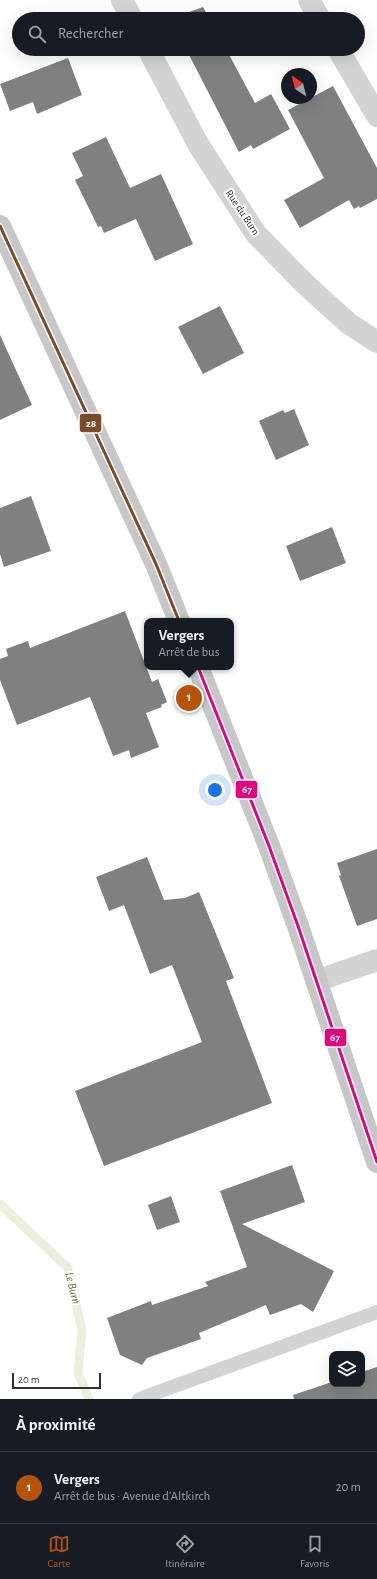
<!DOCTYPE html>
<html lang="fr">
<meta charset="utf-8">
<style>
body{margin:0;font-family:"Alegreya Sans",sans-serif;background:#20242c;color:#f1f3f6}
.controls{position:absolute;right:12px;bottom:12px;display:grid;overflow:hidden;border-radius:8px;box-shadow:0 4px 16px #0002}
.controls button{width:36px;height:36px;display:grid;place-items:center;padding:0;border:0;border-bottom:1px solid #363941;background:#171b24;color:#f1f3f6;font:20px sans-serif}
.compass{position:absolute;left:281px;top:68px;width:36px;height:36px;border-radius:50%;background:#171b24;box-shadow:0 4px 16px #0002;rotate:325deg}
.scale{position:absolute;left:12px;bottom:10px;width:89px;box-sizing:border-box;padding-left:4px;border:2px solid #313131;border-top:0;font-size:11px;line-height:14px;white-space:nowrap;color:#313131;-webkit-text-stroke:3px #fff;paint-order:stroke}
.you{position:absolute;left:215px;top:790px;width:14px;height:14px;margin:-10px;border:3px solid #fff;border-radius:50%;background:#1a73e8;box-shadow:0 0 0 6px #1a73e833}
.badge{display:grid;place-items:center;width:26px;height:26px;border-radius:50%;background:#b45309;color:#fff;font-size:13px;font-weight:700}
.pin{position:absolute;translate:-50% -50%;border:2px solid #fff;box-shadow:0 1px 4px #0006}
.popup{position:absolute;left:144px;top:618px;width:90px;height:52px;box-sizing:border-box;display:grid;place-content:center;border-radius:8px;background:#171b24;filter:drop-shadow(0 1px 3px #0005);font-size:13px;white-space:nowrap;color:#9ea1a6}
.popup b{font-size:15px;color:#f1f3f6}
.popup::after{content:'';position:absolute;left:50%;top:100%;margin-left:-8px;border:8px solid transparent;border-top-color:#171b24}
.list{margin:0;padding:0;list-style:none}
h2{display:flex;justify-content:space-between;align-items:center;height:52px;margin:0;padding:0 16px;font-size:17px}
h2 small{font-size:13px;font-weight:400;color:#9ea1a6}
.list li{display:grid;grid-template-columns:26px 1fr auto;gap:12px;align-items:center;box-sizing:border-box;height:72px;padding:0 16px;border-top:1px solid #363941}
.list b{display:block;font-size:15px;white-space:nowrap}
.list p{margin:0;font-size:13px;white-space:nowrap;color:#9ea1a6}
.list em{font-size:13px;font-style:normal;color:#9ea1a6}
.icon{flex:none;width:22px;height:22px;fill:none;stroke:currentColor;stroke-width:2;stroke-linecap:round;stroke-linejoin:round}
.map{position:relative;flex:none;width:377px;height:1399px;overflow:hidden}
.search{position:absolute;background:#171b24;box-shadow:0 4px 16px #0002;left:12px;right:12px;top:12px;height:44px;display:flex;align-items:center;gap:10px;box-sizing:border-box;padding:0 14px;border-radius:22px;color:#9ea1a6;font-size:15px}
.sheet{height:124px;background:#171b24}
nav{display:flex;justify-content:space-around;align-items:center;box-sizing:border-box;height:56px;border-top:1px solid #363941;background:#171b24;font-size:11px;color:#9ea1a6}
nav a{display:grid;justify-items:center;gap:2px}
nav .on{color:#b45309}
.map>svg:first-child{display:block}
.lines{fill:none;stroke-linecap:round;stroke-linejoin:round}
.stream{stroke:#ebf0de;stroke-width:9}
.building{fill:#808080}
.lane{stroke:#d3d3d3;stroke-width:14}
.street{stroke:#d3d3d3;stroke-width:22}
.primary{stroke:#c7c7c7;stroke-width:22}
.bus-1-casing{stroke:#fff;stroke-width:6}
.bus-2-casing{stroke:#fff;stroke-width:6}
.bus-1{stroke:#7a4b2a;stroke-width:3}
.bus-2{stroke:#e5007d;stroke-width:3}
.labels{text-anchor:middle;stroke-width:4;stroke-linejoin:round;paint-order:stroke}
.street-label{font-size:11px;fill:#313131;stroke:#fff}
.water-label{font-size:12px;font-style:italic;fill:#6a7740;stroke:#fff}
.line-badge{stroke:#fff;stroke-width:1.5}
.badge-label{font-size:11px;text-anchor:middle;font-weight:bold;fill:#fff}
</style>
<div class="map">
<svg width="377" height="1399" viewBox="0 0 377 1399">
<rect width="100%" height="100%" fill="#fff"/>
<g class="lines">
<!-- stream -->
<path class="stream" d="M0,1204l68,64 14,62 -4,43 11,26"/>
</g>
<!-- building -->
<g class="building">
<path d="M203,7l7,12h-40z"/>
<path d="M186,49h40l29,54 16,-9 19,35 -37,20 -2,-4 -12,7z"/>
<path d="M68,58l14,37 -45,19 -4,-12 -23,9 -10,-27z"/>
<path d="M333,86l44,82v31l-17,9 -1,-2 -5,3 -5,-9 -49,28 -16,-28 40,-22 -36,-68z"/>
<path d="M106,137l24,51 31,-14 32,70 -38,17 -19,-42 -32,14 -3,-7 -3,1 -23,-47 8,-4 -11,-23z"/>
<path d="M220,306l24,47 -41,21 -25,-47z"/>
<path d="M0,335l32,70 -32,15z"/>
<path d="M294,409l15,36 -33,15 -17,-39 24,-11 2,3z"/>
<path d="M31,496l20,55 -47,16 -4,-13v-46z"/>
<path d="M332,527l14,36 -46,18 -14,-35z"/>
<path d="M125,611l27,71 6,-3 9,23 -6,3 1,2 -16,6 13,34 -28,11 -2,-8 -16,6 -23,-59 -73,28 -17,-45v-21l8,-3 -2,-7 22,-8 2,7z"/>
<path d="M377,849v70l-20,7 -18,-50 2,-1 -4,-12z"/>
<path d="M147,857l17,43 21,-2 14,-6 35,86 -8,3 46,122 -168,63 -29,-75 127,-49 -30,-77 -22,9 -26,-69 -15,6 -13,-34z"/>
<path d="M292,1165l13,37 -63,22 92,47 -21,41 -12,-8 -31,11 -4,-10 -67,28 2,6 -54,19 -5,7 -22,-10 -13,-37 44,-17 1,4 56,-19 -3,-4 42,-15 -27,-76z"/>
<path d="M171,1196l9,26 -23,8 -9,-25z"/>
<path d="M377,1367v32h-83l-1,-4 39,-13v2h30v-12z"/>
</g>
<g class="lines">
<!-- lane -->
<path class="lane" d="M139,1399l238,-87"/>
<!-- street -->
<g class="street">
<path d="M122,0l10,19"/>
<path d="M309,0l11,19"/>
<path d="M148,49l50,95 58,90 48,49 44,40 29,19"/>
<path d="M338,49l39,67"/>
<path d="M316,981l61,-21"/>
</g>
<!-- primary -->
<g class="primary">
<path d="M0,226l156,338 23,57"/>
<path d="M198,667l71,179 29,80 79,236"/>
</g>
<!-- bus-1 casing -->
<g class="bus-1-casing">
<path id="bus-1" d="M0,226l156,338 23,57"/>
</g>
<!-- bus-2 casing -->
<g class="bus-2-casing">
<path id="bus-2" d="M198,667l71,179 29,80 79,236"/>
</g>
<!-- bus-1 -->
<use href="#bus-1" class="bus-1"/>
<!-- bus-2 -->
<use href="#bus-2" class="bus-2"/>
</g>
<g class="labels">
<!-- street labels -->
<g class="street-label">
<text transform="translate(243 212) rotate(56)" y="4">Rue du Burn</text>
</g>
<!-- water labels -->
<g class="water-label">
<text transform="translate(73 1288) rotate(76)" y="4">Le Burn</text>
</g>
</g>
<g class="line-badge">
<rect x="79" y="413" width="23" height="20" rx="4" fill="#7a4b2a"/>
<rect x="235" y="780" width="23" height="19" rx="4" fill="#e5007d"/>
<rect x="324" y="1028" width="23" height="19" rx="4" fill="#e5007d"/>
</g>
<g class="badge-label">
<text x="91" y="427">28</text>
<text x="247" y="793">67</text>
<text x="335" y="1041">67</text>
</g>
</svg>
<div class="controls">
<button><svg class="icon" aria-label="layers" viewBox="0 0 24 24"><path d="M12 4l9 5-9 5-9-5zM3 14l9 5 9-5"/></svg></button>
</div>
<svg class="compass" viewBox="-18 -18 36 36"><path d="M0-13l5 13h-10z" fill="#e53935"/><path d="M0 13l5-13h-10z" fill="#9ea1a6"/></svg>
<div class="scale">20 m</div>
<div class="you"></div>
<div class="pin badge" style="left:189px;top:698px">1</div>
<div class="popup"><b>Vergers</b>Arrêt de bus</div>
<div class="search"><svg class="icon" aria-label="search" viewBox="0 0 24 24"><circle cx="10" cy="10" r="6"/><path d="M15 15l6 6"/></svg>Rechercher</div>
</div>
<section class="sheet">
<h2>À proximité<small></small></h2>
<ul class="list">
<li><span class="badge">1</span><div><b>Vergers</b><p>Arrêt de bus · Avenue d'Altkirch</p></div><em>20 m</em></li>
</ul>
</section>
<nav>
<a class="on"><svg class="icon" aria-label="map" viewBox="0 0 24 24"><path d="M3 6l6-2 6 2 6-2v14l-6 2-6-2-6 2zM9 4v14M15 6v14"/></svg>Carte</a>
<a><svg class="icon" aria-label="directions" viewBox="0 0 24 24"><path d="M12 3l9 9-9 9-9-9zM9 14v-3h6M13 9l2 2-2 2"/></svg>Itinéraire</a>
<a><svg class="icon" aria-label="saved" viewBox="0 0 24 24"><path d="M7 4h10v16l-5-4-5 4z"/></svg>Favoris</a>
</nav>
